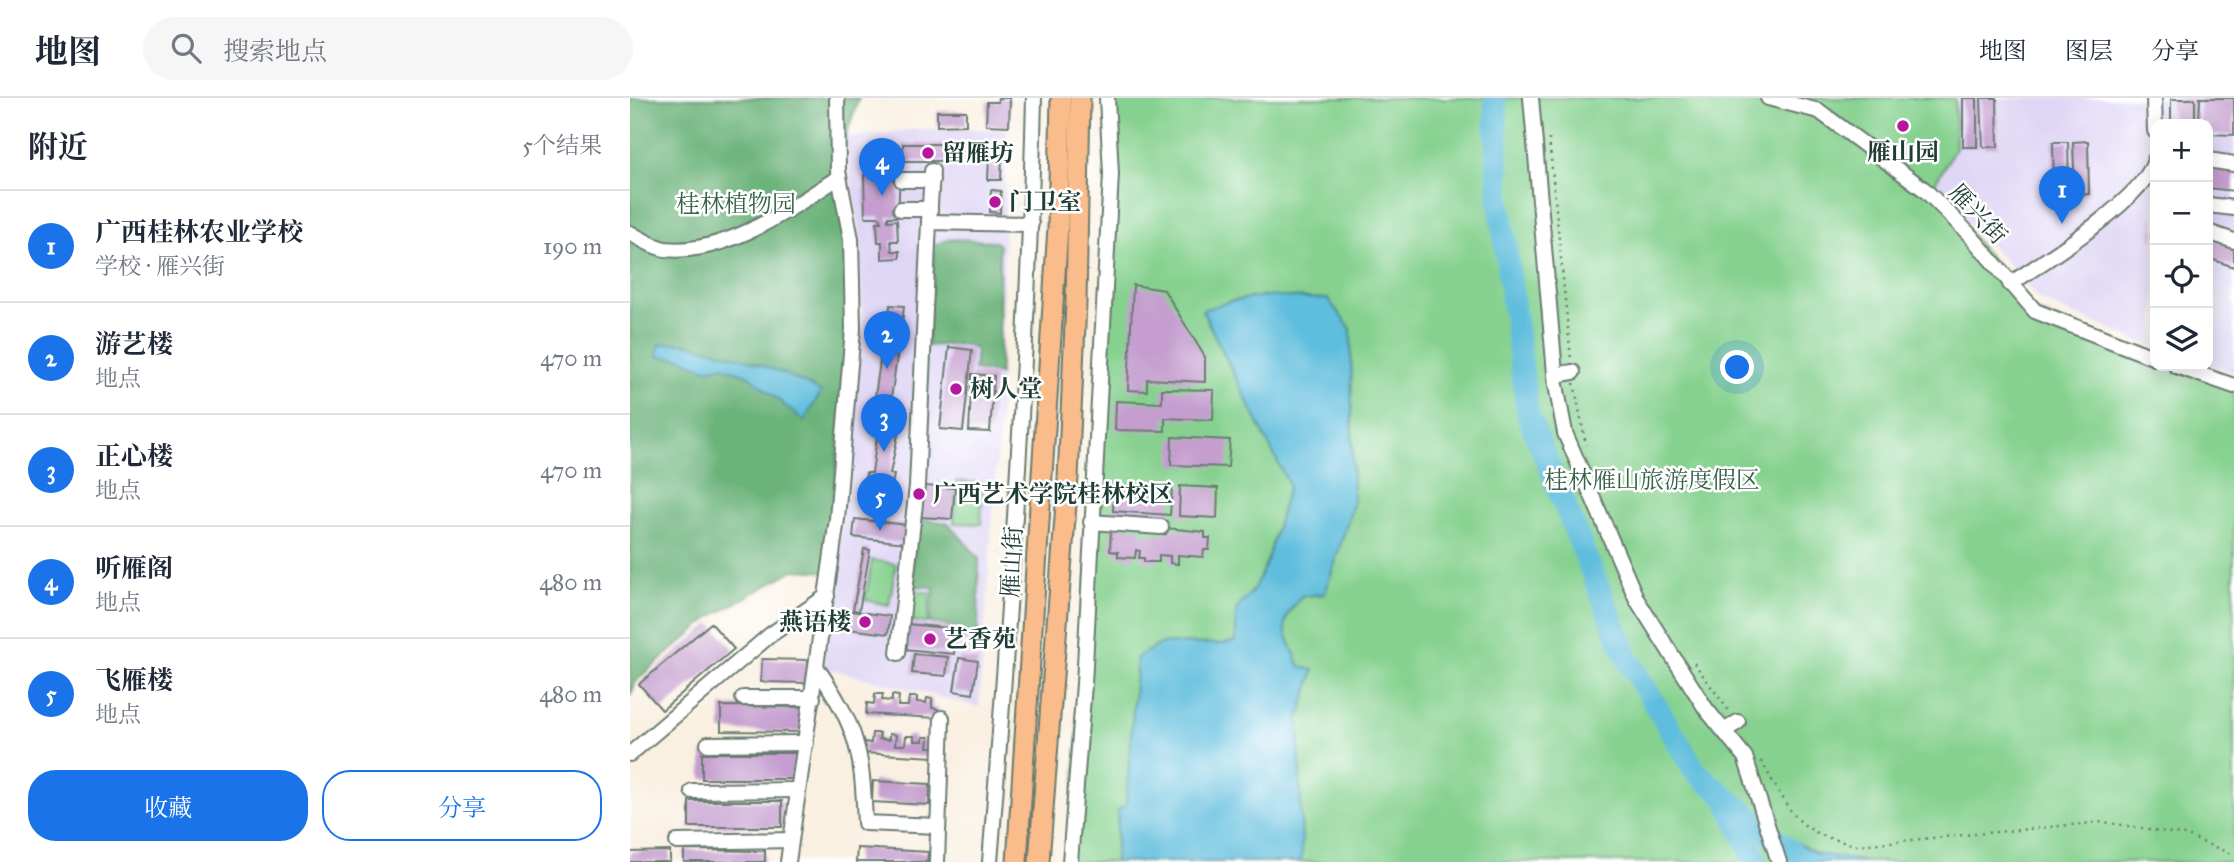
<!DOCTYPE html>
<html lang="zh">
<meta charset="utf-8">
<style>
body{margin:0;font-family:"IM FELL Great Primer","Noto Serif SC",serif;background:#f6f6f7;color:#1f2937}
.controls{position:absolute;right:21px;top:21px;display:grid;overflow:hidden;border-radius:14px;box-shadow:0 4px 18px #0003}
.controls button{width:63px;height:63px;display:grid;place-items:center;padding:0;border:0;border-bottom:2px solid #e0e1e3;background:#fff;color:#1f2937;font:35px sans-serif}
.you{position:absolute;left:1108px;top:270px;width:24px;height:24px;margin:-18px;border:5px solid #fff;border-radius:50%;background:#1a73e8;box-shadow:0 0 0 10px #1a73e833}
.badge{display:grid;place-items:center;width:46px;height:46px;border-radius:50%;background:#1a73e8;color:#fff;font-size:23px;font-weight:700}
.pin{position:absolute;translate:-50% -58px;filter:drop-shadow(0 2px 4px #0008)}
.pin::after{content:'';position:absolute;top:37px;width:24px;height:21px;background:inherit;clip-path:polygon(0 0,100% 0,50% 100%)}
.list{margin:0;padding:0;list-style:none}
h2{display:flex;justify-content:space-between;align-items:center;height:91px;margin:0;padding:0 28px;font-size:30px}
h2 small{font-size:23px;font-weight:400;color:#747a83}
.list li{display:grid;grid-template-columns:46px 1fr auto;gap:21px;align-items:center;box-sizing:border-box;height:112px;padding:0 28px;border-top:2px solid #e0e1e3}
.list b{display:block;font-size:26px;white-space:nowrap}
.list p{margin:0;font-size:23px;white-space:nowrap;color:#747a83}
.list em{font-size:23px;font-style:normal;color:#747a83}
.actions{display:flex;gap:14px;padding:21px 28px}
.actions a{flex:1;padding:16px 0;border:2px solid #1a73e8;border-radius:28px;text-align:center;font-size:24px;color:#1a73e8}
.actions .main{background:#1a73e8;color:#fff}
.icon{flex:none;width:38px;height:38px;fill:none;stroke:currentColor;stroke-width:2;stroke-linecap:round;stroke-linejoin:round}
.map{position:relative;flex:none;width:1604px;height:764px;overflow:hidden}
header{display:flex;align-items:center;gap:42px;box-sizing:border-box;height:98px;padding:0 35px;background:#fff;border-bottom:2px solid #e0e1e3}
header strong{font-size:33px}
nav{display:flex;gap:38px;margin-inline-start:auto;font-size:24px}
.search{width:490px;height:63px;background:#f6f6f7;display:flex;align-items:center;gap:18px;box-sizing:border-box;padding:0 24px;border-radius:38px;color:#747a83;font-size:26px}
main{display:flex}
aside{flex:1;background:#fff}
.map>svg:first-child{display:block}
.built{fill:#dfd5f5}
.green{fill:#86d18f;stroke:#528762;stroke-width:2}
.forest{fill:#6cb37a;stroke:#467857;stroke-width:2}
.water{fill:#5fbddd;stroke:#3f7d88;stroke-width:2}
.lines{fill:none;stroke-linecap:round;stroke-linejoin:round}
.river{stroke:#5fbddd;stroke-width:23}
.building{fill:#c59ecf}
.minor-casing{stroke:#6b7c71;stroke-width:18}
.highway-casing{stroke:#6b7c71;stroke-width:23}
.path{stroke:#6b7c71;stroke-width:2.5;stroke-dasharray:2 5;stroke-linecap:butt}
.minor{stroke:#fff;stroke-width:14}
.highway{stroke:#f9bc8a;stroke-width:19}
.poi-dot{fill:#b5179e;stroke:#fff;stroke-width:2.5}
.labels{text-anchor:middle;stroke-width:5;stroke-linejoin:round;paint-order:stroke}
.poi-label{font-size:24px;font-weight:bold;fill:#1f3d34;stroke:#fff;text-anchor:start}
.park-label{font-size:24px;fill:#39624b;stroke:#fff}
.street-label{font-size:24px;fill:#1f3d34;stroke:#fff}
</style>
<header>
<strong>地图</strong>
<div class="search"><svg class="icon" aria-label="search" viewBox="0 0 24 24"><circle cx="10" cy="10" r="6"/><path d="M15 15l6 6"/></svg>搜索地点</div>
<nav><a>地图</a><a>图层</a><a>分享</a></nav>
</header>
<main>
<aside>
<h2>附近<small>5个结果</small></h2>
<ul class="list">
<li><span class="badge">1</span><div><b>广西桂林农业学校</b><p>学校 · 雁兴街</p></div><em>190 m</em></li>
<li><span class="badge">2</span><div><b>游艺楼</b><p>地点</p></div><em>470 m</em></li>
<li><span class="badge">3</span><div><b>正心楼</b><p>地点</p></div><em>470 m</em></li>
<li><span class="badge">4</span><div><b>听雁阁</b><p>地点</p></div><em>480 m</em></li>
<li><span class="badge">5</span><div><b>飞雁楼</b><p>地点</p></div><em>480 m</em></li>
</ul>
<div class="actions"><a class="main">收藏</a><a>分享</a></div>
</aside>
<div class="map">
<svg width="1604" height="764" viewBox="0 0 1604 764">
<rect width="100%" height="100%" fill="#fff"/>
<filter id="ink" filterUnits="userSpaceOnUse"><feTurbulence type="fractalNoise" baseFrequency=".0143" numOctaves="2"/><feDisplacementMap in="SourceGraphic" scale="14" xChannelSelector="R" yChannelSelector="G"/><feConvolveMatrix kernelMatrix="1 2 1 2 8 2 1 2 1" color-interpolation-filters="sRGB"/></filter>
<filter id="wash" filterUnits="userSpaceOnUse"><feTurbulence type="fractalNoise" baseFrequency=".00686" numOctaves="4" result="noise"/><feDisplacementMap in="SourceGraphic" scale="28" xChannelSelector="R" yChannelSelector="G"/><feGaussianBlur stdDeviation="1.57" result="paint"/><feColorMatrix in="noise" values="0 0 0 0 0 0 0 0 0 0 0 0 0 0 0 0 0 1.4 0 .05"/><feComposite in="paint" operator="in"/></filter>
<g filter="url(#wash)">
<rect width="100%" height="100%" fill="#f9f0e1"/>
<!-- built -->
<g class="built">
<path d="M1325,0h279v275l-26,-8v-241h-53v224l-116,-48 -33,-39 -74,-73 24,-41z"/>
<path d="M286,31h91l-7,285 -21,293 -157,-40 14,-94 26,-245 -3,-98 -14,-92z"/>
</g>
<!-- green -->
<g class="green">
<path d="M477,0h848l1,49 -24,41 103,123 120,47v8h21l58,20v476h-1164l41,-688z"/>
<path d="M326,383l27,2 -2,41 -27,-1z"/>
<path d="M242,462l24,4 -7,41 -24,-5z"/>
<path d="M281,493l19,2 -3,30 -19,-2z"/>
</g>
<!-- forest -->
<g class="forest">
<path d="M0,0h229l-14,40 -9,49 11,71 3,60 -23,254 -33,-2 -83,47 -74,63 -7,16z"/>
<path d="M320,141l44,2 5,4 1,129 -26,-4 2,-22 -18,-4 -31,2 8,-101z"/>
<path d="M288,421l30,4 31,35 -1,81 -16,-1 1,-10 -34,-5 5,-36 -24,-1z"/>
</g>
<!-- water -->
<g class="water">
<path d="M633,198l65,3 23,30 2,175 -28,90 -23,2c-29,32 -15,34 -2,71l14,3 -15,49 3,139 -3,4h-184l3,-52 8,-5 11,-148 25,-14 60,1 14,-3v-31l18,-21 13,-28 22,-76 -87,-175 29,-9z"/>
<path d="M53,245c47,10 97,25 138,49l-17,29 -55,-45 -26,-10 -19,3 -21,-10 -26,-3 3,-12z"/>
<path d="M1145,733l42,23 51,8h-83z"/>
</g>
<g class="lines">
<!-- river -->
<g class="river">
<path d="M865,0l4,99 29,218 100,245 68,112 107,90"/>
<path d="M1099,707l27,57"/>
</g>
</g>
<g id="blocks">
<!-- building -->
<g class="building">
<path d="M368,0h12l-1,28 -23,-1 1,-23h11z"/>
<rect x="1333" y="0" width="14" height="49"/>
<path d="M1351,0h16l1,49h-15z"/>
<path d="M1570,0h34v37l-26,-1v-10h-9z"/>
<rect x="1541" y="1" width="24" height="25"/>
<path d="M307,13h29v14l-29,1z"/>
<path d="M1458,43l1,53 -14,1 -2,-53z"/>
<path d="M1423,44h15l1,50h-15z"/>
<rect x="273" y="46" width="51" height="17"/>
<path d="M359,57l13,1 -1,24h-13z"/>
<path d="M1578,66l26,4v23l-26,-3z"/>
<path d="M247,73l23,2 -2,44h-10v4l9,-1 1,21h-7l1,10h8v7l-18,1v-17h-4l-1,-20h4l-1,-5h-15l-1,-42z"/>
<path d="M361,92l10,1 -1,22 -10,-1z"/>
<path d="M1524,119h1v23l-4,-2z"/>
<path d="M1578,140l26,9v20l-26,-9z"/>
<path d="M503,187l31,5 41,67v25l-58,-3v12l-19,-1z"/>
<path d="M260,207l14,1 -3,27 -13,-1z"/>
<path d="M254,235l16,2 -10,71 -16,-2z"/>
<path d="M319,249l23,3 -9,81 -23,-2z"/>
<path d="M342,276l22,2 -4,56 -21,-1z"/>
<path d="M532,291l52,1 -1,30 -48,-2v13l-50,-1 1,-29 46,2z"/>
<path d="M245,313l27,4 -12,59 4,1 -4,19 -26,-3 2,-18h6l6,-43 -5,-1z"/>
<path d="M542,339l58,3 -2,27 -57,-2z"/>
<path d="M293,388l32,2 -3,31 -31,-2z"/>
<path d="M484,388l58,3 -2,26 -57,-4z"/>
<path d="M550,388l38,2 -1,30 -38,-2z"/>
<path d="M225,421l52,6 -2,18 -52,-6z"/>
<path d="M481,428l30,2v5l25,1v-6l39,4v6h5l-1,12h-5l-1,7 -25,-2v9l-8,-1v-7l-11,-1v7h-15v-4h-5l1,-7 -4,-1 -1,8 -17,-1v-5l-8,-1z"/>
<path d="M234,451l6,1 -11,61 -6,-1z"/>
<path d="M212,512l48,6 -2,18 -48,-6z"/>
<path d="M81,525l23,26 -72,61 -23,-26z"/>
<path d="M277,526l49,5 -2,25 -49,-5z"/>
<path d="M284,556l34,3 -2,19 -34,-3z"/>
<path d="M329,560l19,3 -5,33 -19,-3z"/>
<path d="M132,561l46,1v23l-47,-1z"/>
<path d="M245,596h8l-1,6 10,1v-6l7,1 -1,10h10l1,-9h8v5l9,1 1,-5 5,1v9l6,1 -1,9 -71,-4 1,-11 7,1z"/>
<path d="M91,608l82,1v25l-82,-1z"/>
<path d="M242,635h8l-1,6 10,1v-6l7,1 -1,10h10l1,-9h8v5h9v-4h6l-1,10h7l-1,10 -71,-4 1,-11 7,1z"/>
<rect x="72" y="655" width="93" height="26"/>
<path d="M243,683l57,3 -1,21 -57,-3z"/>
<rect x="59" y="703" width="93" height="26"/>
<path d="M227,750l71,4 -1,10h-71z"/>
<path d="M54,752l81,1v11h-81z"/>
<path d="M40,753v11h-40v-10z"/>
</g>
</g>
</g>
<g filter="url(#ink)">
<use href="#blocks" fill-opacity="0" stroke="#6b7c71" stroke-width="2"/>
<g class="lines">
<!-- minor casing -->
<g class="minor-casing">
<g id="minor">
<path d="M901,0l25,287 9,48 72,167 69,109 39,48 34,105"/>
<path d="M1138,0l51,13 106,79 44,44 66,77 120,47"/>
<path d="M1524,0l1,33"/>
<path d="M1578,62l26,4"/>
<path d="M272,82h30"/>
<path d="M1578,107l26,3"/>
<path d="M271,111h29"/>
<path d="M299,124l3,-51"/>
<path d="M1578,134l26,9"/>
<path d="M0,135c11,6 23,14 35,16 60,7 127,-41 174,-72"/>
<path d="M1380,186c35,-23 134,-85 145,-124"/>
<path d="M1546,268l58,20"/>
<path d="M925,277l18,-3"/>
<path d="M461,424l70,5"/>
<path d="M268,555l19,-167 12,-264 102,2"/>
<path d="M187,570c41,62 45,82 48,155l73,3"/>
<path d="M113,600h70"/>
<path d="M1094,633l14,-9"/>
<path d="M78,646l98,-1"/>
<path d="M0,656l140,-119 57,-39"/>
<path d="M62,693l106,-1"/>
<path d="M47,744l114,-2"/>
<path d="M158,764l49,-343 16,-190 -2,-90 -13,-68 -1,-73"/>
<path d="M307,764l5,-144"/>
<path d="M360,764c20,-254 38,-509 44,-764"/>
<path d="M440,764l14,-178 27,-510 -4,-76"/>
</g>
</g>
<!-- highway casing -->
<g class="highway-casing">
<g id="highway">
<path d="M387,764l41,-635 3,-129"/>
<path d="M409,764l29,-384 8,-175 4,-205"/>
</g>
</g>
<!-- path -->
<g class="path">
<path d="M919,41l22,220"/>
<path d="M944,285l12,62"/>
<path d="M1064,565l35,48"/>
<path d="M1131,663c31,52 33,72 96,84l246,-23 82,13 49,20"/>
</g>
<!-- minor -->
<use href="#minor" class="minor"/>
<!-- highway -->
<use href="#highway" class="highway"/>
</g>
</g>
<!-- markers -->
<g class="poi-dot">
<circle cx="1273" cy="28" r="7"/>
<circle cx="298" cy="55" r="7"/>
<circle cx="365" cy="104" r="7"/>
<circle cx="326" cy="291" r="7"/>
<circle cx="289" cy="396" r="7"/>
<circle cx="235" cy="524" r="7"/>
<circle cx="300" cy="541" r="7"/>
</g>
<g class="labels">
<!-- poi labels -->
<g class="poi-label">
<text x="1273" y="62" text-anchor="middle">雁山园</text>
<text x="312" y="63">留雁坊</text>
<text x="379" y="112">门卫室</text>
<text x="340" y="299">树人堂</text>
<text x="303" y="404">广西艺术学院桂林校区</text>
<text x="221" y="532" text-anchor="end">燕语楼</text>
<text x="314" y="549">艺香苑</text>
</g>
<!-- park labels -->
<g class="park-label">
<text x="106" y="114">桂林植物园</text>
<text x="1022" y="390">桂林雁山旅游度假区</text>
</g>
<!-- street labels -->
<g class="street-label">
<text transform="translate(1348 116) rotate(47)" y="8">雁兴街</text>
<text transform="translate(382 464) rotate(-87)" y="8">雁山街</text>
</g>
</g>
</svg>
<div class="controls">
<button>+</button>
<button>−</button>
<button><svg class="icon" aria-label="locate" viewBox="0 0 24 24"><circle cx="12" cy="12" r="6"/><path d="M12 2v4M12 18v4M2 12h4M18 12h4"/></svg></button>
<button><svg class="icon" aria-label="layers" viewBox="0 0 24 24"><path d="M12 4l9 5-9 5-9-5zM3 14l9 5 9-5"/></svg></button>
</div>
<div class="you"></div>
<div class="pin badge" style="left:1432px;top:126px">1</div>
<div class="pin badge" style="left:257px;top:271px">2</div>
<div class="pin badge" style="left:254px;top:354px">3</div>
<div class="pin badge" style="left:252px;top:98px">4</div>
<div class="pin badge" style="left:250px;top:433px">5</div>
</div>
</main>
